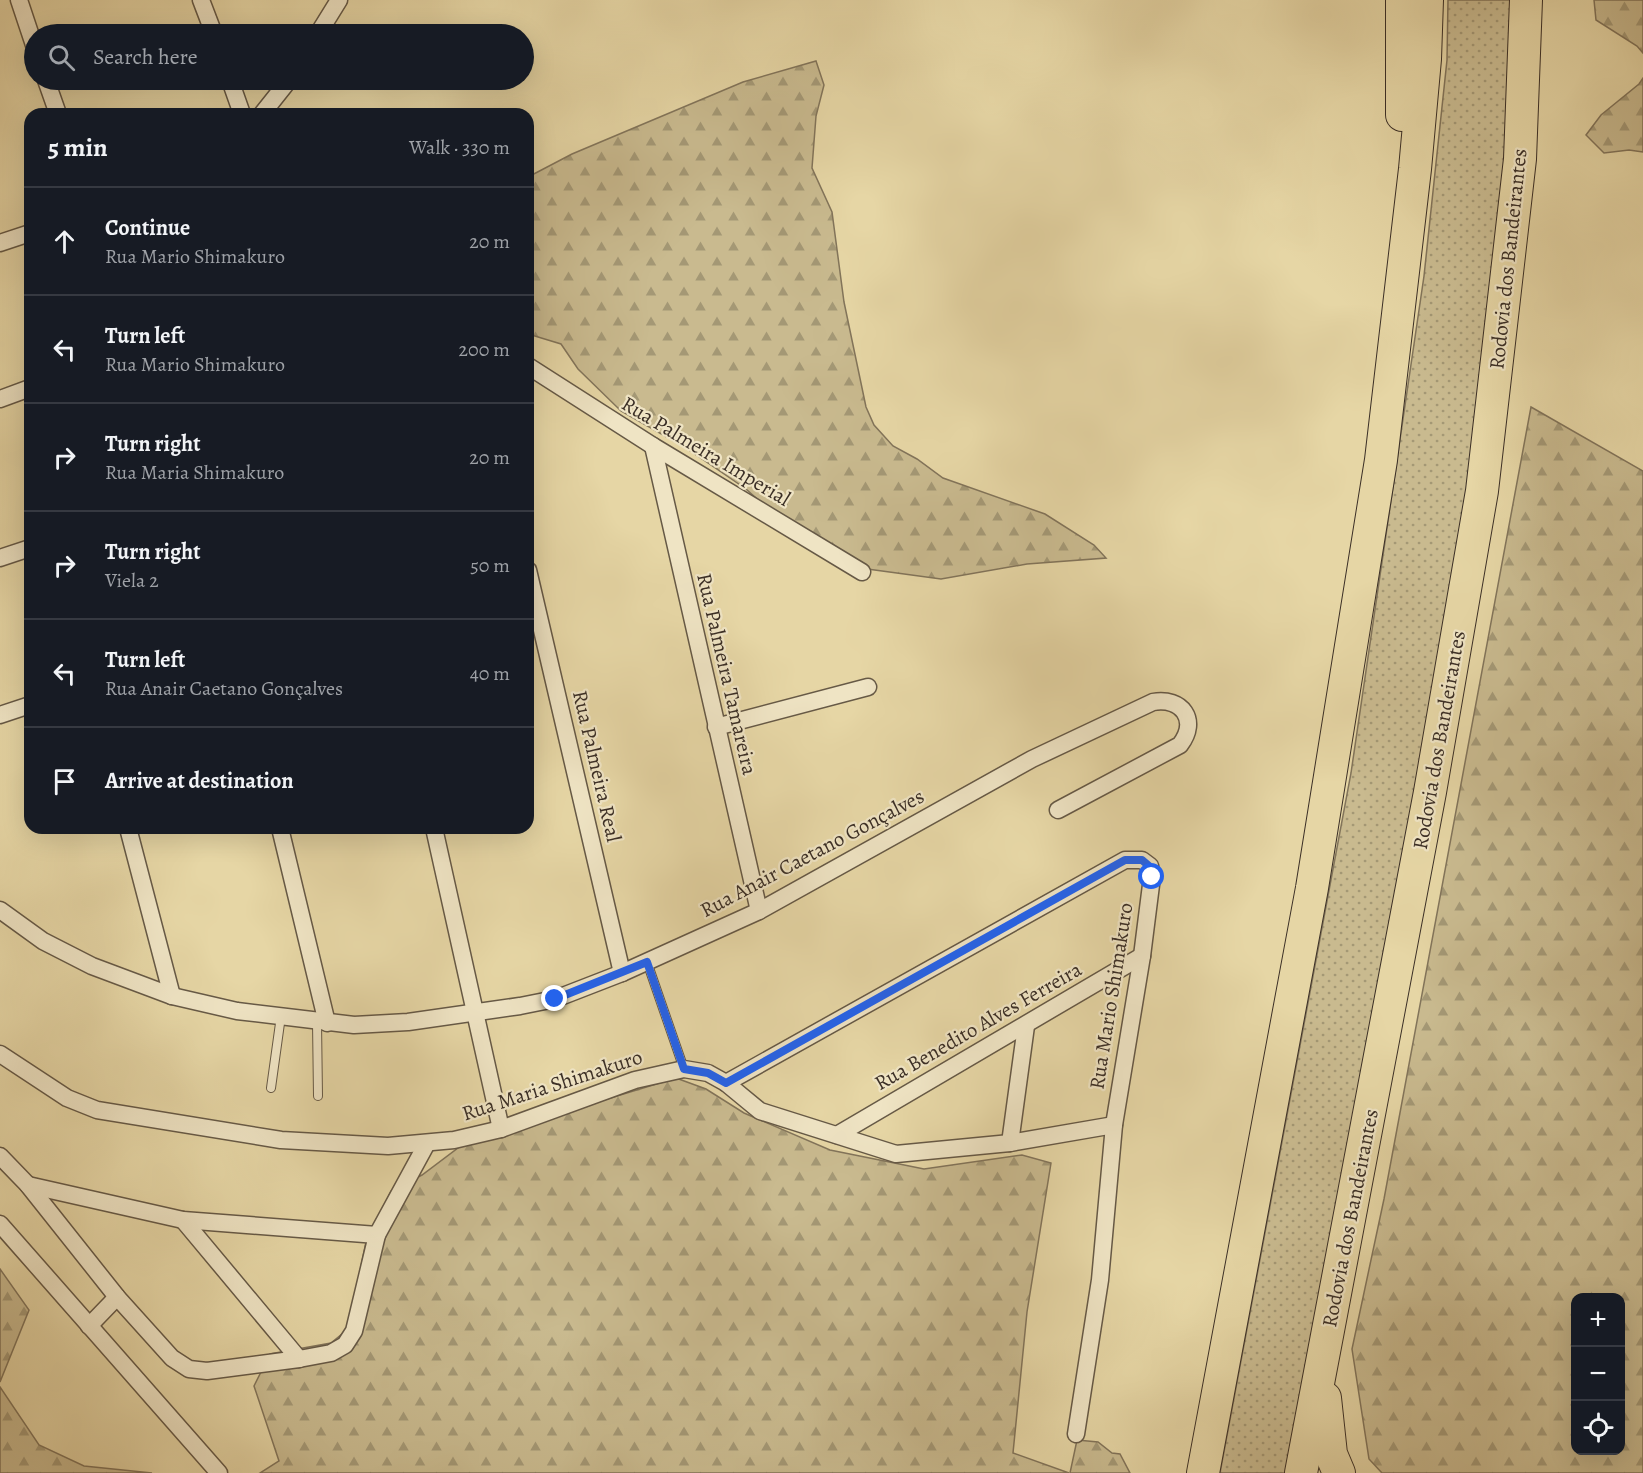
<!DOCTYPE html>
<meta charset="utf-8">
<style>
body{margin:0;font-family:Alegreya,serif;background:#242831;color:#f1f3f6}
.controls{position:absolute;right:18px;bottom:18px;display:grid;overflow:hidden;border-radius:12px;box-shadow:0 6px 24px #0002}
.controls button{width:54px;height:54px;display:grid;place-items:center;padding:0;border:0;border-bottom:2px solid #363941;background:#171b24;color:#f1f3f6;font:30px sans-serif}
.stop{position:absolute;width:18px;height:18px;margin:-14px;border:4px solid #2563eb;border-radius:50%;background:#fff}
.stop.end{background:#2563eb;border-color:#fff;box-shadow:0 2px 6px #0008}
.list{margin:0;padding:0;list-style:none}
h2{display:flex;justify-content:space-between;align-items:center;height:78px;margin:0;padding:0 24px;font-size:26px}
h2 small{font-size:20px;font-weight:400;color:#9ea1a6}
.list li{display:grid;grid-template-columns:39px 1fr auto;gap:18px;align-items:center;box-sizing:border-box;height:108px;padding:0 24px;border-top:2px solid #363941}
.list b{display:block;font-size:22px;white-space:nowrap}
.list p{margin:0;font-size:20px;white-space:nowrap;color:#9ea1a6}
.list em{font-size:20px;font-style:normal;color:#9ea1a6}
.icon{flex:none;width:33px;height:33px;fill:none;stroke:currentColor;stroke-width:2;stroke-linecap:round;stroke-linejoin:round}
.map{position:relative;flex:none;width:1643px;height:1473px;overflow:hidden}
.search{position:absolute;background:#171b24;box-shadow:0 6px 24px #0002;left:24px;top:24px;width:510px;height:66px;display:flex;align-items:center;gap:15px;box-sizing:border-box;padding:0 21px;border-radius:33px;color:#9ea1a6;font-size:22px}
.panel{position:absolute;background:#171b24;box-shadow:0 6px 24px #0002;left:24px;top:108px;width:510px;height:726px;border-radius:18px}
.map>svg:first-child{display:block}
.grass{fill:url(#grass-dots);stroke:#82745a;stroke-width:1.5}
.forest{fill:url(#forest-firs);stroke:#82745a;stroke-width:1.5;fill-rule:evenodd}
.lines{fill:none;stroke-linecap:round;stroke-linejoin:round}
.service-casing{stroke:#665946;stroke-width:10}
.minor-casing{stroke:#665946;stroke-width:19}
.motorway-casing{stroke:#3b2f26;stroke-width:34}
.service{stroke:#efe4c4;stroke-width:8}
.minor{stroke:#efe4c4;stroke-width:16}
.motorway{stroke:#e6d6a5;stroke-width:32}
.route{stroke:#2563eb;stroke-width:8}
.labels{text-anchor:middle;stroke-width:4.5;stroke-linejoin:round;paint-order:stroke}
.street-label{font-size:21px;fill:#3b2f26;stroke:#efe4c4}
</style>
<div class="map">
<svg width="1643" height="1473" viewBox="0 0 1643 1473">
<defs>
<pattern id="grass-dots" width="8" height="8" patternUnits="userSpaceOnUse" patternTransform="scale(1.5)"><rect width="8" height="8" fill="#c9ba8f"/><path d="M2 2h.1M6 6h.1" fill="none" stroke="#a49875" stroke-width="1.8" stroke-linecap="round"/></pattern>
<pattern id="forest-firs" width="22" height="20" patternUnits="userSpaceOnUse" patternTransform="scale(1.5)"><rect width="22" height="20" fill="#c9ba8f"/><path d="M5 1l3.5 6h-7zM16 11l3.5 6h-7z" fill="#a49875"/></pattern>
</defs>
<rect width="100%" height="100%" fill="#e6d6a5"/>
<filter id="stains"><feTurbulence type="fractalNoise" baseFrequency=".00333" numOctaves="4"/><feColorMatrix values="0 0 0 0 .2 0 0 0 0 .09 0 0 0 0 .02 0 0 0 .5 -.17"/></filter>
<radialGradient id="worn" r=".72"><stop offset=".6" stop-color="#630" stop-opacity="0"/><stop offset="1" stop-color="#630" stop-opacity=".3"/></radialGradient>
<!-- grass -->
<path class="grass" d="M1448,0h69l-1,54 -40,399 -185,1020h-71l131,-700 73,-497 23,-216z"/>
<!-- forest -->
<g class="forest">
<path d="M1594,0h49v53l-6,-7 -41,-26z"/>
<path d="M816,61l8,24 -8,31 -4,52 20,44 12,90 22,105 8,18 19,21 24,13 26,19 102,36 49,31 12,13 -79,6 -86,15 -81,-11 -53,-25 -61,-54 -60,-41 -65,-37 -43,-42 -17,-25 -33,-10v-157l44,-23 171,-72z"/>
<path d="M1643,78v74l-14,-2 -25,3 -18,-18 15,-20 38,-31z"/>
<path d="M1531,407l112,64v1002h-261l-13,-14 -17,-110 32,-150zM1576,1298h44v152h-44z"/>
<path d="M676,1078l30,11 38,24 86,37 94,19 98,-14 29,8 -24,149 -14,141 56,20h-809l19,-12 -25,-75 16,-32 61,-11 17,-14 18,-87 25,-51 31,-16 44,-33z"/>
<path d="M0,1269l29,41 -29,72z"/>
<path d="M0,1387l39,58 45,21 68,7h-152z"/>
<path d="M1077,1440l21,2 14,11 8,1 10,19h-60z"/>
</g>
<g class="lines">
<!-- service casing -->
<g class="service-casing">
<g id="service">
<path d="M647,962l37,107"/>
<path d="M317,1022l1,74"/>
<path d="M271,1088l10,-72"/>
</g>
</g>
<!-- minor casing -->
<g class="minor-casing">
<g id="minor">
<path d="M19,0l15,45"/>
<path d="M201,0l13,34"/>
<path d="M318,34l21,-34"/>
<path d="M46,80l12,34"/>
<path d="M230,80l12,34"/>
<path d="M262,114l27,-34"/>
<path d="M0,243l30,-10"/>
<path d="M528,366l125,80 209,126"/>
<path d="M0,399l30,-11"/>
<path d="M653,446l106,465"/>
<path d="M0,558l30,-10"/>
<path d="M528,570l94,403"/>
<path d="M0,715l30,-10"/>
<path d="M716,727l152,-40"/>
<path d="M128,828l44,168"/>
<path d="M280,828l47,195"/>
<path d="M434,828l67,301"/>
<path d="M0,910l43,31 49,25 80,30 65,15 117,14 54,-3 112,-16 35,-7 67,-26 137,-62 273,-152 121,-57c29,-5 46,18 27,43l-122,65"/>
<path d="M0,1054l67,44 30,12 184,30 107,6 66,-6 47,-11 134,-49 49,-11 24,4 18,10 34,28 136,43 114,-11 104,-18"/>
<path d="M726,1083l399,-223h17l8,6 2,11 -10,79 -28,169 -14,155 -24,154"/>
<path d="M837,1135l305,-179"/>
<path d="M1010,1143l16,-117"/>
<path d="M0,1156l28,29 89,112 55,61 17,11 18,2 92,-12 32,-6 14,-8 9,-14 23,-96"/>
<path d="M28,1185l155,35 194,15 49,-90"/>
<path d="M183,1220l116,139"/>
<path d="M0,1224l219,249"/>
<path d="M89,1326l28,-29"/>
</g>
</g>
<!-- motorway casing -->
<g class="motorway-casing">
<g id="motorway">
<path d="M1402,0v115"/>
<path d="M1325,1398l6,56 8,19"/>
<path d="M1203,1473l109,-585 69,-428 34,-291 10,-110 2,-59"/>
<path d="M1301,1473l129,-681 52,-301 38,-332 6,-159"/>
</g>
</g>
<!-- service -->
<use href="#service" class="service"/>
<!-- minor -->
<use href="#minor" class="minor"/>
<!-- motorway -->
<use href="#motorway" class="motorway"/>
</g>
<g class="lines">
<!-- route -->
<path class="route" d="M555,999l92,-37 37,107 24,4 18,10 399,-223h17l7,6 3,11"/>
</g>
<g class="labels">
<!-- street labels -->
<g class="street-label">
<text transform="translate(1508 259) rotate(-84)" y="7">Rodovia dos Bandeirantes</text>
<text transform="translate(706 451) rotate(31)" y="7">Rua Palmeira Imperial</text>
<text transform="translate(727 674) rotate(77)" y="7">Rua Palmeira Tamareira</text>
<text transform="translate(1439 740) rotate(-80)" y="7">Rodovia dos Bandeirantes</text>
<text transform="translate(597 766) rotate(77)" y="7">Rua Palmeira Real</text>
<text transform="translate(812 853) rotate(-28)" y="7">Rua Anair Caetano Gonçalves</text>
<text transform="translate(1111 996) rotate(-81)" y="7">Rua Mario Shimakuro</text>
<text transform="translate(978 1026) rotate(-30)" y="7">Rua Benedito Alves Ferreira</text>
<text transform="translate(552 1085) rotate(-18)" y="7">Rua Maria Shimakuro</text>
<text transform="translate(1350 1218) rotate(-79)" y="7">Rodovia dos Bandeirantes</text>
</g>
</g>
<rect width="100%" height="100%" filter="url(#stains)"/>
<rect width="100%" height="100%" fill="url(#worn)"/>
</svg>
<div class="controls">
<button>+</button>
<button>−</button>
<button><svg class="icon" aria-label="locate" viewBox="0 0 24 24"><circle cx="12" cy="12" r="6"/><path d="M12 2v4M12 18v4M2 12h4M18 12h4"/></svg></button>
</div>
<div class="stop" style="left:1152px;top:877px"></div>
<div class="stop end" style="left:555px;top:999px"></div>
<div class="search"><svg class="icon" aria-label="search" viewBox="0 0 24 24"><circle cx="10" cy="10" r="6"/><path d="M15 15l6 6"/></svg>Search here</div>
<section class="panel">
<h2>5 min<small>Walk · 330 m</small></h2>
<ul class="list">
<li><svg class="icon" aria-label="ahead" viewBox="0 0 24 24"><path d="M12 20V5M6 11l6-6 6 6"/></svg><div><b>Continue</b><p>Rua Mario Shimakuro</p></div><em>20 m</em></li>
<li><svg class="icon" aria-label="left" viewBox="0 0 24 24"><path d="M17 20v-9H6M10 6l-5 5 5 5"/></svg><div><b>Turn left</b><p>Rua Mario Shimakuro</p></div><em>200 m</em></li>
<li><svg class="icon" aria-label="right" viewBox="0 0 24 24"><path d="M7 20v-9h11M14 6l5 5-5 5"/></svg><div><b>Turn right</b><p>Rua Maria Shimakuro</p></div><em>20 m</em></li>
<li><svg class="icon" aria-label="right" viewBox="0 0 24 24"><path d="M7 20v-9h11M14 6l5 5-5 5"/></svg><div><b>Turn right</b><p>Viela 2</p></div><em>50 m</em></li>
<li><svg class="icon" aria-label="left" viewBox="0 0 24 24"><path d="M17 20v-9H6M10 6l-5 5 5 5"/></svg><div><b>Turn left</b><p>Rua Anair Caetano Gonçalves</p></div><em>40 m</em></li>
<li><svg class="icon" aria-label="arrive" viewBox="0 0 24 24"><path d="M6 21V4h12l-3 4 3 4H6"/></svg><div><b>Arrive at destination</b></div></li>
</ul>
</section>
</div>
